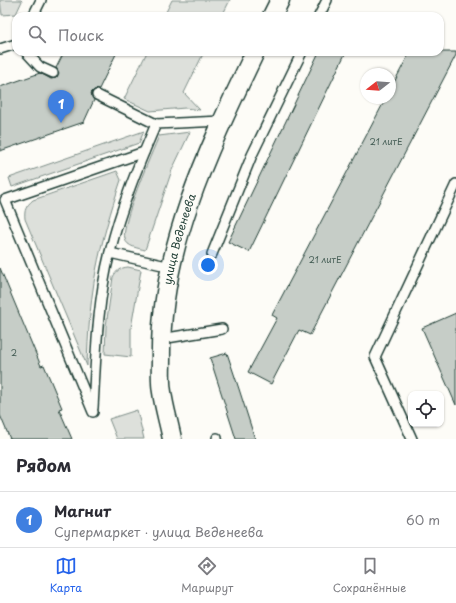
<!DOCTYPE html>
<html lang="ru">
<meta charset="utf-8">
<style>
body{margin:0;font-family:"Playpen Sans",sans-serif;background:#f7f7f7;color:#2b2b33}
.controls{position:absolute;right:12px;bottom:12px;display:grid;overflow:hidden;border-radius:8px;box-shadow:0 1px 3px #0004}
.controls button{width:36px;height:36px;display:grid;place-items:center;padding:0;border:0;border-bottom:1px solid #e1e1e2;background:#fff;color:#2b2b33;font:20px sans-serif}
.compass{position:absolute;left:360px;top:68px;width:36px;height:36px;border-radius:50%;background:#fff;box-shadow:0 1px 3px #0004;rotate:253deg}
.you{position:absolute;left:208px;top:265px;width:14px;height:14px;margin:-10px;border:3px solid #fff;border-radius:50%;background:#1a73e8;box-shadow:0 0 0 6px #1a73e833}
.badge{display:grid;place-items:center;width:26px;height:26px;border-radius:50%;background:#2563eb;color:#fff;font-size:13px;font-weight:700}
.pin{position:absolute;translate:-50% -33px;filter:drop-shadow(0 1px 2px #0008)}
.pin::after{content:'';position:absolute;top:21px;width:14px;height:12px;background:inherit;clip-path:polygon(0 0,100% 0,50% 100%)}
.list{margin:0;padding:0;list-style:none}
h2{display:flex;justify-content:space-between;align-items:center;height:52px;margin:0;padding:0 16px;font-size:17px}
h2 small{font-size:13px;font-weight:400;color:#7c7c81}
.list li{display:grid;grid-template-columns:26px 1fr auto;gap:12px;align-items:center;box-sizing:border-box;height:56px;padding:0 16px;border-top:1px solid #e1e1e2}
.list b{display:block;font-size:15px;white-space:nowrap}
.list p{margin:0;font-size:13px;white-space:nowrap;color:#7c7c81}
.list em{font-size:13px;font-style:normal;color:#7c7c81}
.icon{flex:none;width:22px;height:22px;fill:none;stroke:currentColor;stroke-width:2;stroke-linecap:round;stroke-linejoin:round}
.map{position:relative;flex:none;width:456px;height:439px;overflow:hidden}
.search{position:absolute;background:#fff;box-shadow:0 1px 3px #0004;left:12px;right:12px;top:12px;height:44px;display:flex;align-items:center;gap:10px;box-sizing:border-box;padding:0 14px;border-radius:12px;color:#7c7c81;font-size:15px}
.sheet{height:108px;background:#fff}
nav{display:flex;justify-content:space-around;align-items:center;box-sizing:border-box;height:56px;border-top:1px solid #e1e1e2;background:#fff;font-size:11px;color:#7c7c81}
nav a{display:grid;justify-items:center;gap:2px}
nav .on{color:#2563eb}
.map>svg:first-child{display:block}
.green{fill:#dde0db;stroke:#7e8e88}
.building{fill:#c6cdc7;stroke:#1f3d34}
.lines{fill:none;stroke-linecap:round;stroke-linejoin:round}
.lane-casing{stroke:#1f3d34;stroke-width:12}
.street-casing{stroke:#1f3d34;stroke-width:21}
.lane{stroke:#fdfcf7;stroke-width:9}
.street{stroke:#fdfcf7;stroke-width:18}
.labels{text-anchor:middle;stroke-width:3;stroke-linejoin:round;paint-order:stroke}
.number-label{font-size:9px;fill:#496159}
.street-label{font-size:11px;fill:#1f3d34;stroke:#fdfcf7}
</style>
<div class="map">
<svg width="456" height="439" viewBox="0 0 456 439">
<rect width="100%" height="100%" fill="#fdfcf7"/>
<filter id="ink" filterUnits="userSpaceOnUse"><feTurbulence type="fractalNoise" baseFrequency=".025" numOctaves="2"/><feDisplacementMap in="SourceGraphic" scale="8" xChannelSelector="R" yChannelSelector="G"/><feConvolveMatrix kernelMatrix="1 2 1 2 8 2 1 2 1" color-interpolation-filters="sRGB"/></filter>
<g filter="url(#ink)">
<!-- green -->
<g class="green">
<path d="M0,0h21l1,1 -6,13 -14,1z"/>
<path d="M172,0h58l-8,16h-58z"/>
<path d="M147,52h57l-20,41 16,17 -15,-2 -35,3 -26,-12z"/>
<path d="M144,131l-5,12 -127,44 -3,-9z"/>
<path d="M190,132l-18,38 -27,80c-7,-2 -18,-3 -20,-11 -5,-15 27,-86 34,-103z"/>
<path d="M117,171l4,9c-10,30 -19,60 -25,91 -6,32 -8,64 -9,95l-62,-147c-1,-9 1,-13 8,-19z"/>
<path d="M128,267l13,3 -10,58v29l-26,-3 1,-28 7,-49c4,-7 7,-9 15,-10z"/>
<path d="M137,410l7,29h-27l-8,-20z"/>
</g>
<!-- building -->
<g class="building">
<path d="M64,52h53l-18,37 -5,1 -3,3 3,7 -10,22 -84,29v-64l40,-14 11,6 5,-1 3,-5 -3,-5z"/>
<path d="M319,52h27l-97,200 -21,-10z"/>
<path d="M410,52h46v3l-146,280 -11,-5 -28,54 -23,-12 29,-54 -5,-3 114,-217h4v-8z"/>
<path d="M0,268l41,98 3,-1 18,43 -3,1 13,30h-62l-10,-24z"/>
<path d="M456,313v92l-34,-77z"/>
<path d="M227,353l12,36 16,50h-19l-26,-81z"/>
</g>
<g class="lines">
<!-- lane casing -->
<g class="lane-casing">
<g id="lane">
<path d="M33,16l8,-16"/>
<path d="M319,16l8,-16"/>
<path d="M0,49l16,-5"/>
<path d="M26,52l14,15 13,6"/>
<path d="M97,95l59,29 66,-3"/>
<path d="M110,253l61,14"/>
<path d="M212,254l40,-99 50,-103"/>
<path d="M161,339l61,-10"/>
<path d="M93,408c3,-52 4,-105 17,-156 11,-45 28,-86 46,-128"/>
<path d="M93,412l-88,-212 139,-48"/>
<path d="M217,438v1"/>
<path d="M412,439l-37,-82 81,-173"/>
</g>
</g>
<!-- street casing -->
<g class="street-casing">
<g id="street">
<path d="M272,16l8,-16"/>
<path id="s1" d="M172,439c-3,-16 -8,-31 -10,-47 -2,-11 -1,-23 -1,-33 -2,-109 48,-211 94,-307"/>
</g>
</g>
<!-- lane -->
<use href="#lane" class="lane"/>
<!-- street -->
<use href="#street" class="street"/>
</g>
</g>
<g class="labels">
<!-- number labels -->
<g class="number-label">
<text x="386" y="145">21 литЕ</text>
<text x="325" y="263">21 литЕ</text>
<text x="14" y="356">2</text>
</g>
<!-- street labels -->
<g class="street-label">
<text dy="4" stroke="none"><textPath href="#s1" startOffset="203">улица Веденеева</textPath></text>
</g>
</g>
</svg>
<div class="controls">
<button><svg class="icon" aria-label="locate" viewBox="0 0 24 24"><circle cx="12" cy="12" r="6"/><path d="M12 2v4M12 18v4M2 12h4M18 12h4"/></svg></button>
</div>
<svg class="compass" viewBox="-18 -18 36 36"><path d="M0-13l5 13h-10z" fill="#e53935"/><path d="M0 13l5-13h-10z" fill="#7c7c81"/></svg>
<div class="you"></div>
<div class="pin badge" style="left:61px;top:123px;background:#3f7fe0">1</div>
<div class="search"><svg class="icon" aria-label="search" viewBox="0 0 24 24"><circle cx="10" cy="10" r="6"/><path d="M15 15l6 6"/></svg>Поиск</div>
</div>
<section class="sheet">
<h2>Рядом<small></small></h2>
<ul class="list">
<li><span class="badge" style="background:#3f7fe0">1</span><div><b>Магнит</b><p>Супермаркет · улица Веденеева</p></div><em>60 m</em></li>
</ul>
</section>
<nav>
<a class="on"><svg class="icon" aria-label="map" viewBox="0 0 24 24"><path d="M3 6l6-2 6 2 6-2v14l-6 2-6-2-6 2zM9 4v14M15 6v14"/></svg>Карта</a>
<a><svg class="icon" aria-label="directions" viewBox="0 0 24 24"><path d="M12 3l9 9-9 9-9-9zM9 14v-3h6M13 9l2 2-2 2"/></svg>Маршрут</a>
<a><svg class="icon" aria-label="saved" viewBox="0 0 24 24"><path d="M7 4h10v16l-5-4-5 4z"/></svg>Сохранённые</a>
</nav>
